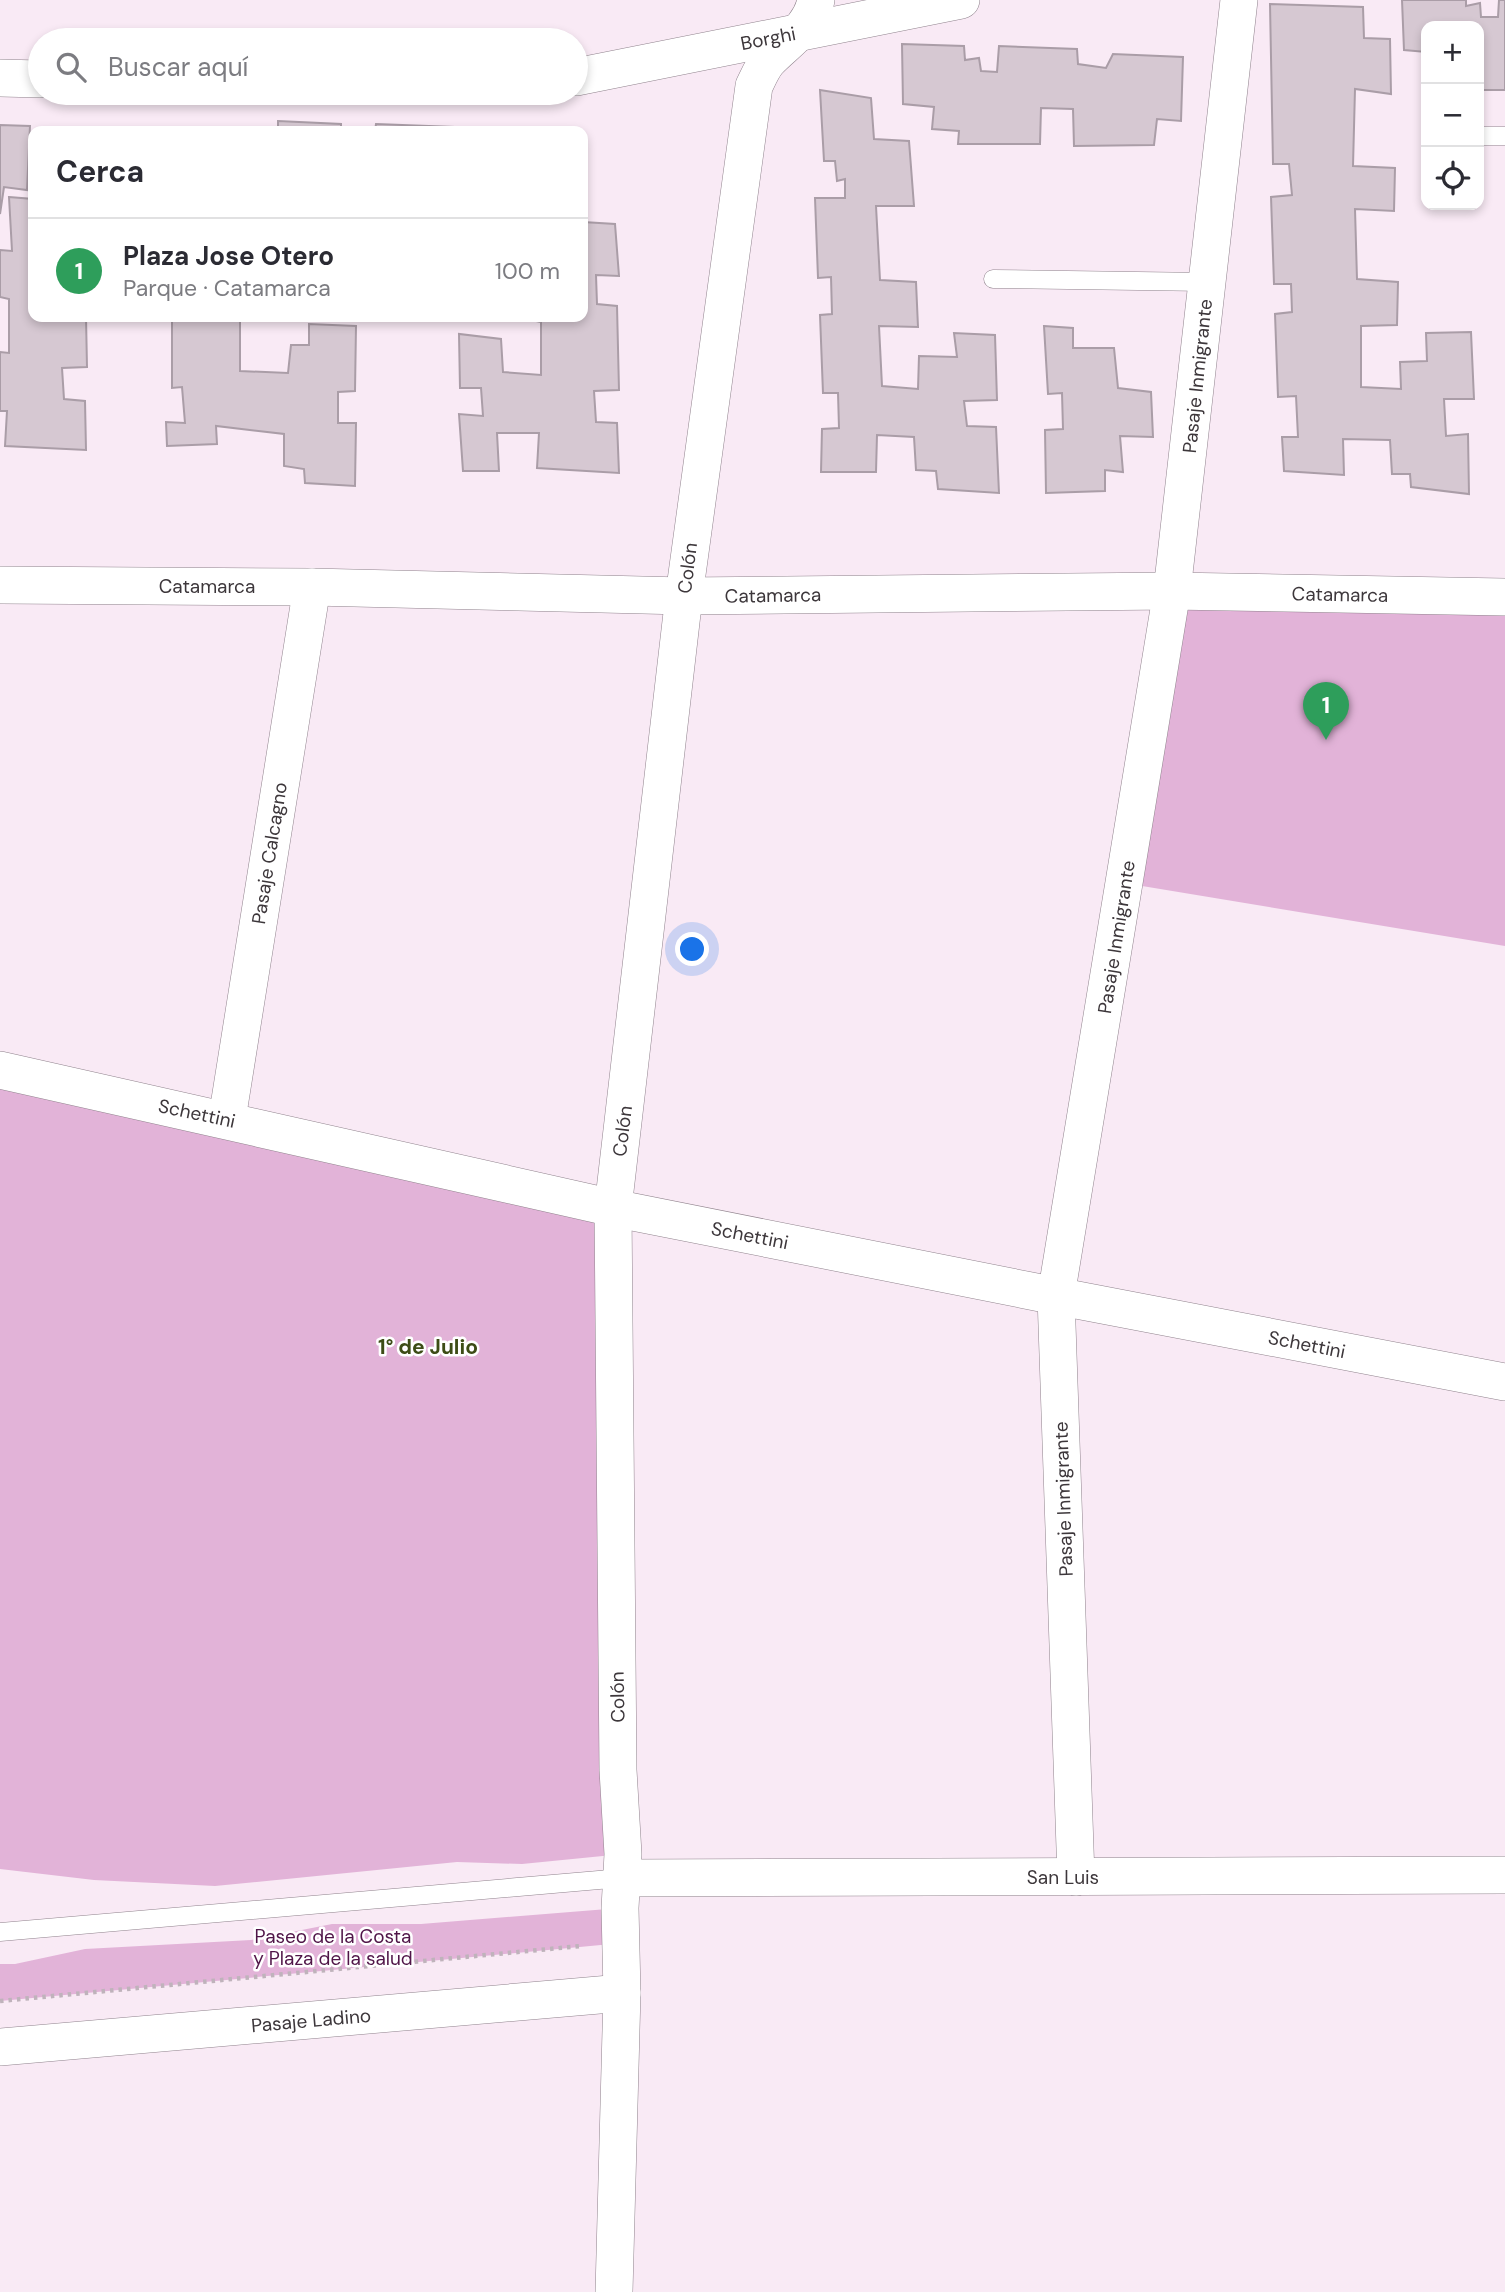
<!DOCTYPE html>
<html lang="es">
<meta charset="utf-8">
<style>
body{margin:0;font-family:"DM Sans",sans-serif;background:#f2f2f3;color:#2b2b33}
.controls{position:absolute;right:21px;top:21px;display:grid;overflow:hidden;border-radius:14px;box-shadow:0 4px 10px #0003}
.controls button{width:63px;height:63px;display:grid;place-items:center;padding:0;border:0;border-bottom:2px solid #e1e1e2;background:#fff;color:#2b2b33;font:35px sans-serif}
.you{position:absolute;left:693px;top:950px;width:24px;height:24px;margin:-18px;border:5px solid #fff;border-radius:50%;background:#1a73e8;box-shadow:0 0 0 10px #1a73e833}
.badge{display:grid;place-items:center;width:46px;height:46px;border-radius:50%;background:#111827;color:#fff;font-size:23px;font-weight:700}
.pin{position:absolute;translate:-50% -58px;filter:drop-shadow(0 2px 4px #0008)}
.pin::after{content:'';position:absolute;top:37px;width:24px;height:21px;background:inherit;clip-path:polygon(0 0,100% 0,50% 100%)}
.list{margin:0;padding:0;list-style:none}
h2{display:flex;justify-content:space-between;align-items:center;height:91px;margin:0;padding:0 28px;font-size:30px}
h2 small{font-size:23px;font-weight:400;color:#7c7c81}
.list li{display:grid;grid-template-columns:46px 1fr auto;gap:21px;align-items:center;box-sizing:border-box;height:105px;padding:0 28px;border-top:2px solid #e1e1e2}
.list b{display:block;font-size:26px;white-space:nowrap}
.list p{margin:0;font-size:23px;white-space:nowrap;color:#7c7c81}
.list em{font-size:23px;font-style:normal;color:#7c7c81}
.icon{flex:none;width:38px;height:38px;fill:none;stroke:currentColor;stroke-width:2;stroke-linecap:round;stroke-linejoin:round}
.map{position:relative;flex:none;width:1505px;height:2292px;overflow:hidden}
.search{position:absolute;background:#fff;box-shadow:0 4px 10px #0003;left:28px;top:28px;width:560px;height:77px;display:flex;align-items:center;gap:18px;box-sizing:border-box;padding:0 24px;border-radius:38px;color:#7c7c81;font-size:26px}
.panel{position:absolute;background:#fff;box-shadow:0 4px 10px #0003;left:28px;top:126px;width:560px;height:196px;border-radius:14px}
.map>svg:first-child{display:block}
.green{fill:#e2b3d8}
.building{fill:#d6c8d2;stroke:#aa9da7;stroke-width:2}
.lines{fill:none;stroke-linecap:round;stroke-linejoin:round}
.lane-casing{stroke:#90838d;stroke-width:19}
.street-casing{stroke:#90838d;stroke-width:38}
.path{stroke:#bfb3bb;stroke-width:4.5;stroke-dasharray:3.5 5;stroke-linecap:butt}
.lane{stroke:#fff;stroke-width:18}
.street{stroke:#fff;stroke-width:37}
.labels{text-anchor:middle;stroke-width:5;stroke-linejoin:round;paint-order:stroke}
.street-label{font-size:19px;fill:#3d373b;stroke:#fff}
.park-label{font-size:19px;fill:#501548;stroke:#fff}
.neighbourhood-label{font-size:21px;font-weight:bold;fill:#3d4c16;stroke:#fff}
</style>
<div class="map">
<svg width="1505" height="2292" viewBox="0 0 1505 2292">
<rect width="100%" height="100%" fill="#f9eaf5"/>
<!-- green -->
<g class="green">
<path d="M1172,591l333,6v349l-381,-63z"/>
<path d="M0,1070l613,138 10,646 -101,10 -65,-2 -242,24 -121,-6 -94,-11z"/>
<path d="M620,1908l2,35 -622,58v-37h15l70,-15 166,-9 81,-16h89z"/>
</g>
<!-- building -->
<g class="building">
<path d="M1402,0h64v6l14,-3 1,14h17l1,-17h6v90h-26v-64h-53v26l-22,-2z"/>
<path d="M1270,4l93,3 1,31 26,1 1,55 -36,-5 -2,77 42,2 -1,43 -39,-2 2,70 41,3 -1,43 -36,1v61l40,2 -1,-27 27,-1 -1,-28 45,-1 3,67h-30l2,37 22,-2 1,60 -58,-7 -1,-13h-18l-2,-34 -47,-1 1,36 -60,-4 -2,-34h16l-2,-41 -18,1 -3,-83 17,-2 -1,-28h-17l-3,-87 21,-2 -3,-31h-16z"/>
<path d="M902,44l62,2 1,14 14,-2 2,13 16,1 2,-26 78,3 1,15 28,4 7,-14 70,3 -2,64 -24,-2 -3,26 -80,1 -1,-37 -32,-1 -1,36h-82l1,-13 -27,-2 2,-22 -31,-3z"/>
<path d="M820,90l51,8 3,41 35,2 5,65h-38l4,74 36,2 2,45 -39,-1 3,60 36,3 1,-33 38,1 -3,-24 41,2 2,65 -33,1 3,25 29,1 3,66 -61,-4 -2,-18 -20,-1 -2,-33 -37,-2 -1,37h-55l1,-43 17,-1 -1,-35h-15l-3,-78 12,-1 -1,-37 -13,1 -3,-80h30v-19l-8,2 -2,-20h-11z"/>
<path d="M278,121l63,3v7h-63z"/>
<path d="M376,124l78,3v4h-79z"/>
<path d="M0,125l30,1 -3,64 -23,-3 -4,27z"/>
<path d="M9,197l24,2v118h53l1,50 -25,1 2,31 21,2 1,49 -81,-4 2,-35h-7v-59l9,1v-54l-9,-2v-47l12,1z"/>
<path d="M583,222l32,2 4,52 -23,-1 1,29 20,2 2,84 -25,1 2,31 21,1 2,50 -82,-5 2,-35h-42l2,38h-36l-4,-57 24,2 -2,-28h-21l-1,-54 42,5 2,33 38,3v-53l-24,-5h66z"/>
<path d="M172,317h120v2h-52v52l48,2 3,-28h18v-21l47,2 -1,65 -17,1v31h18l-1,63 -50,-3 -1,-14 -20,-3v-32l-68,-8 1,18 -50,2 -1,-24 19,1 -3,-36 -10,1z"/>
<path d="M1044,326l29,2v20h41l4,40 33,4 2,45 -33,-1 3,36 -18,-2v21l-59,2 -1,-63 18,-1 -1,-36 -14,1z"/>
</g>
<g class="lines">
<!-- lane casing -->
<g class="lane-casing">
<g id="lane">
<path d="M1482,136h23"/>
<path d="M993,279l214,3"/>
<path d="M0,1932l622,-54"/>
</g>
</g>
<!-- street casing -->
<g class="street-casing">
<g id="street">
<path d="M576,77l385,-77"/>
<path d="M0,78l40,1"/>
<path d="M0,585l312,2 372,9 488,-5 333,6"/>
<path d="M0,1070l613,138 443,88 449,86"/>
<path d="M227,1119l85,-532"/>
<path d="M1076,1877l-20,-581 116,-705 67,-591"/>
<path d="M622,1878l883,-3"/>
<path d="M0,2047l622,-54"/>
<path d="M614,2292l8,-299 -2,-85 3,-54 -5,-84 -5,-562 71,-612 70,-510c4,-8 8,-18 14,-25 18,-19 43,-33 48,-61"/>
</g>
</g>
<!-- path -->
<path class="path" d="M0,2001l581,-55"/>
<!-- lane -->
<use href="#lane" class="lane"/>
<!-- street -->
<use href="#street" class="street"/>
</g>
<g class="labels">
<!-- street labels -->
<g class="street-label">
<text transform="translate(768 38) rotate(-11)" y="7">Borghi</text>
<text transform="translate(1197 376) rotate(-84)" y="7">Pasaje Inmigrante</text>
<text transform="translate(687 568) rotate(-83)" y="7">Colón</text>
<text x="207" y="593">Catamarca</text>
<text transform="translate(1340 594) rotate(1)" y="7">Catamarca</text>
<text transform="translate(773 595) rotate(-1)" y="7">Catamarca</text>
<text transform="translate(269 853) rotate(-81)" y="7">Pasaje Calcagno</text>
<text transform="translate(1116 937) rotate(-81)" y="7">Pasaje Inmigrante</text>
<text transform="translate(197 1113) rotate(12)" y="7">Schettini</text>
<text transform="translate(622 1131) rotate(-83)" y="7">Colón</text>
<text transform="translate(750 1235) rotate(11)" y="7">Schettini</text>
<text transform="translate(1307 1344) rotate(11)" y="7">Schettini</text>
<text transform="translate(1063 1499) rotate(-92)" y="7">Pasaje Inmigrante</text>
<text transform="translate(617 1697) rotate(-91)" y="7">Colón</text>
<text x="1063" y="1884">San Luis</text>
<text transform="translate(311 2020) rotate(-5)" y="7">Pasaje Ladino</text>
</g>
<!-- park labels -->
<g class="park-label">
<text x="333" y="1943">Paseo de la Costa<tspan x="333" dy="22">y Plaza de la salud</tspan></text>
</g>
<!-- neighbourhood labels -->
<g class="neighbourhood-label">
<text x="428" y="1354">1° de Julio</text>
</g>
</g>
</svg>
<div class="controls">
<button>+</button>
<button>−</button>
<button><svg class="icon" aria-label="locate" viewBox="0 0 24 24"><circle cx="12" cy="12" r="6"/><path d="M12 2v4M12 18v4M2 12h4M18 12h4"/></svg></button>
</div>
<div class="you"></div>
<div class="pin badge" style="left:1326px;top:740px;background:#2e9e5b">1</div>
<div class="search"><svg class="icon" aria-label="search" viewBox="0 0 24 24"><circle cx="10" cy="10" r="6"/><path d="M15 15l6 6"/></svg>Buscar aquí</div>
<section class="panel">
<h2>Cerca<small></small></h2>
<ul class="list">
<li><span class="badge" style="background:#2e9e5b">1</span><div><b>Plaza Jose Otero</b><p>Parque · Catamarca</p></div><em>100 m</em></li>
</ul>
</section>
</div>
